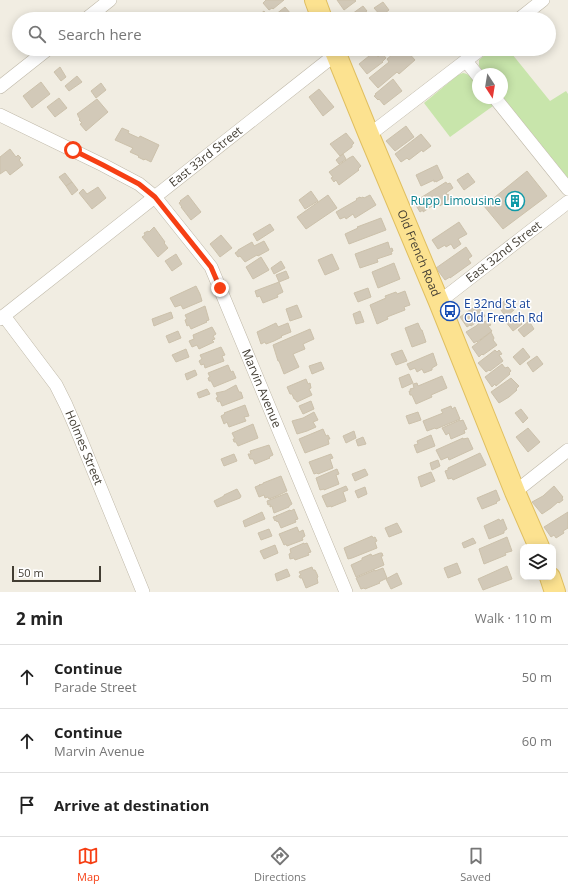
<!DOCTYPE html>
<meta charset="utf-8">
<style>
body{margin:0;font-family:"Open Sans",sans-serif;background:#f2f2f2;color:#222}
.controls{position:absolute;right:12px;bottom:12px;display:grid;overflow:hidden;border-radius:8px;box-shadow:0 2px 10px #0003}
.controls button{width:36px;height:36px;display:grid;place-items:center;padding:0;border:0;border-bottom:1px solid #e0e0e0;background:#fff;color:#222;font:20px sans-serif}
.compass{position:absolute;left:472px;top:68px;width:36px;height:36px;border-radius:50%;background:#fff;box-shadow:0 2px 10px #0003;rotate:168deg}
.scale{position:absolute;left:12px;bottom:10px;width:89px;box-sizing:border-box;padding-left:4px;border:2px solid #423d33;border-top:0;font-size:11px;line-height:14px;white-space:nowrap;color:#423d33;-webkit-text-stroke:3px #fff;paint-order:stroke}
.stop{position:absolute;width:12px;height:12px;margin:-9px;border:3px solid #f63f14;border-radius:50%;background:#fff}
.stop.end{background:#f63f14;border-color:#fff;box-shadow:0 1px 4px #0008}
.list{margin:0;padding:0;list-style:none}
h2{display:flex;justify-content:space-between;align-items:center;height:52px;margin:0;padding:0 16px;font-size:17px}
h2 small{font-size:13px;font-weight:400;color:#767676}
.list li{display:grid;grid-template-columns:26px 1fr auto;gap:12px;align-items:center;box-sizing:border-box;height:64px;padding:0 16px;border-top:1px solid #e0e0e0}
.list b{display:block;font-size:15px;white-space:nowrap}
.list p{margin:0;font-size:13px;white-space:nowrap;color:#767676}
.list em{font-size:13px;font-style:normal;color:#767676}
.icon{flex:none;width:22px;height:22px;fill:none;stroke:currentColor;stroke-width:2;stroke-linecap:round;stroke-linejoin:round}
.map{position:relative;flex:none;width:568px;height:592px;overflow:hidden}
.search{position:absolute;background:#fff;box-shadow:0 2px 10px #0003;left:12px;right:12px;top:12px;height:44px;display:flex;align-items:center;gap:10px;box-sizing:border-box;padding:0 14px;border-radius:22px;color:#767676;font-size:15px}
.sheet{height:244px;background:#fff}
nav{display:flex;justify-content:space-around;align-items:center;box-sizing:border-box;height:56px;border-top:1px solid #e0e0e0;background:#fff;font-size:11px;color:#767676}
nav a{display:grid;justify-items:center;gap:2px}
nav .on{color:#f63f14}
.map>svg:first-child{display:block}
.green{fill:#c8e5ab}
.building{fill:#d2c9b8;stroke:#ccc1ab}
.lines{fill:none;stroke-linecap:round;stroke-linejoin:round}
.minor-casing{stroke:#bfb8a8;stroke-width:14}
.primary-casing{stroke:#e0bf60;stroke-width:22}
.minor{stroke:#fff;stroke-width:13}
.primary{stroke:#fce290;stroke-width:20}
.route{stroke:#f63f14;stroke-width:5}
.labels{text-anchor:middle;stroke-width:3;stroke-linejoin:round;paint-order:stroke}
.street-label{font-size:12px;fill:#423d33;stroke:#fff}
.culture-label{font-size:12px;fill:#0d838f;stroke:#fff;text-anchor:end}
.transit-label{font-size:12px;fill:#164399;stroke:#fff;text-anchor:start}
</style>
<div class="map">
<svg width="568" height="592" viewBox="0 0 568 592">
<rect width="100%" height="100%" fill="#f1ede2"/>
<!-- green -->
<g class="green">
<path d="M492,49h16l42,52 16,-10 2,3v84l-66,-82v-22h-17l-6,-8v-6z"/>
<path d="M463,73c6,0 14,9 15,15 0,3 0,7 0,10h9l6,8 -43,31 -26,-34 34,-28z"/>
</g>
<!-- building -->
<g class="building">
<path d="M266,0h18l-11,9 -1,-1 -3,2 -6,-7z"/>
<path d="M337,0h18l1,1 -12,9z"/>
<path d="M383,2l6,8 -8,6 -7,-8z"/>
<path d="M363,6l4,5 -3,2 4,6h-23z"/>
<path d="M285,7l6,7 -6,5h-7l-3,-4z"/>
<path d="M264,11l4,6 -3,2h-11z"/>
<path d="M399,49h6l10,11 -16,14 -2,-2 -19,16 -9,-10 20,-16 -2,-3z"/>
<path d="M374,52l4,5 4,-4 4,5 -4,4h1l-16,12 -8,-10z"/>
<path d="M60,67l6,10 -5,4 -7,-9z"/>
<path d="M77,76l5,6 -13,9 -4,-5z"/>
<path d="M393,79l9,12 -18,14 -5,-6 -1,1 -4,-4 2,-1 -1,-1z"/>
<path d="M41,82l9,12 -18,14 -9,-12z"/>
<path d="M101,83l5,7 -10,8 -5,-7z"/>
<path d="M319,89l15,18 -11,9 -14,-19z"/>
<path d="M59,98l8,10 -12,9 -8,-10z"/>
<path d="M97,99l11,13 -22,19 -6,-7 2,-1 -3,-3 1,-1 -2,-3v-1l-1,-1z"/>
<path d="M406,126l8,11 -19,14 -9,-10z"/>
<path d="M122,128l7,3 -1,2 11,5 1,-2 19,9 -8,17 -6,-3 -1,1 -6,-3 1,-1 -9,-4 3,-4 -18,-8z"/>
<path d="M346,133l8,10 -2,2v2l-12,9 -10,-12z"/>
<path d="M421,134l10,12 -8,6 -1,-2 -13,10 -2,-2 -6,4 -6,-8z"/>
<path d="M10,149l6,8 2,-2 3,3 -2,2 4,5 -13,10 -4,-5 -6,4v-17z"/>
<path d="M343,154l3,5 -7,5 -3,-4z"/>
<path d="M353,156l8,10 -3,3 1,1 -20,15 -3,-5 -2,2 -3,-4 2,-1 -4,-5 20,-14z"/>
<path d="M437,165l6,13 -7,4v-1l-2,1v-2l-13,6 -5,-11z"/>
<path d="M527,171l20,25 -44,33 -19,-23z"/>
<path d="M65,173l7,9 -6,4 -7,-9z"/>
<path d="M468,173l7,9 -11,8 -7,-10z"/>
<path d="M72,182l6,8 -6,5 -6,-9z"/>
<path d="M446,182l1,2 3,-1 3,5 -7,5 1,2 1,-1 2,4 -10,8 -2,-4 -15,10v-2l-3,2 -6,-10z"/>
<path d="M98,187l8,11 -14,11 -13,-16 4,-4 4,5z"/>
<path d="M311,191l7,10 -13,8 -6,-9z"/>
<path d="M188,195l13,17 -10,8 -10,-13h1l-3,-4 2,-2h-1z"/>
<path d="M328,195l9,13 -31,21 -9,-12z"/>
<path d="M370,195l6,10 -21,13 -2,-4 -7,5 -1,-2 -5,2 -4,-7 21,-12 -1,-1 4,-2 1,1 2,-1 1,1z"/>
<path d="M381,218l5,12 -37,14 -4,-10 13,-6 -1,-1z"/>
<path d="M459,222l8,12 -9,5 3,5 -7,5 -3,-5 -5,3 -1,-2 -7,4 -6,-9z"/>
<path d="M270,224l4,6 -17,11 -4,-7z"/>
<path d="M154,227l11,15 -1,1 4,5 -10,9 -16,-20 3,-2 -1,-2 4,-2 1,1z"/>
<path d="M221,235l11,13 -12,9 -10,-13z"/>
<path d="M264,241l5,9 -11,6 -1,-1 -12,7 -5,-6 -2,1 -3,-4 3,-2v-1l14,-8 2,4z"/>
<path d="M388,242l2,7 2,-1 1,3 -2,1 1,2 -15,5 1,3 -18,6 -5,-14z"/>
<path d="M466,247l6,9 -4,3 3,4 -21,15v-1l-5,3 -9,-12z"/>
<path d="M176,254l6,10 -10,7 -7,-10z"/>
<path d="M332,254l7,15 -14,6 -7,-15z"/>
<path d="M261,257l8,13 -16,9 -7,-12z"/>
<path d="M281,261l4,7 -11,6 -3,-6z"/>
<path d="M394,263l6,16 -22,9 -6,-16z"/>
<path d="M286,271l3,7 -10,4 -3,-7z"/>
<path d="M279,282l4,10 -6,3 1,2 -15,6 -3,-7 -3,1 -2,-6z"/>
<path d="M196,286l4,8 2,7 -19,8 -2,-4 -6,2 -5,-9z"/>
<path d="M368,288l3,9 -13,5 -4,-9z"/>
<path d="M405,291l5,14 -6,2 1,3 -18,7 1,2 -11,5 -7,-19 16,-7 -1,-2 11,-4 1,2z"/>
<path d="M507,299l8,10 -9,8 -8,-11z"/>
<path d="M297,305l5,12 -12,4 -4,-12z"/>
<path d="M477,305l1,1 2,-1 2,3 -2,1 5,7 -14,10 -1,-1 -3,2 -7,-10z"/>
<path d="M205,306l4,14 -3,1 1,1 -16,7 -2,-4 -2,1 -2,-6 2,-1 -2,-4z"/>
<path d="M360,311l4,11 -8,2 -3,-10z"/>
<path d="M171,312l2,6 -19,8 -2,-7z"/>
<path d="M516,316l6,8 -9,7 -7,-9z"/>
<path d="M483,320l2,2 2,-2 4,5 -3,1 4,5 -15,11v-1l-3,2 -8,-11 10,-6z"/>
<path d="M529,321l5,8 -10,8 -6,-7z"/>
<path d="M276,323l2,4 10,-4 3,9 -10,4 1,1 -8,4 -8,3 -1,-2 -4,2 -4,-12z"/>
<path d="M418,323l3,7h1l4,12 -14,5 -7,-19z"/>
<path d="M212,327l4,7 -3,2 2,3 -3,1 2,2 -15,7 -2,-4 -5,2 -3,-6 5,-2 -1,-4z"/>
<path d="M310,329l4,10 -11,5 2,5 -12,5 6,13 -15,7 -5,-13h-1l-5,-16z"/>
<path d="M178,331l3,7 -12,5 -3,-7z"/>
<path d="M491,332l3,6 -1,2 4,5 -14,10 -1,-1 -3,3 -7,-10z"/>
<path d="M221,347l4,8 -3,1 2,5 -19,7 -1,-4 -3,1 -2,-4 3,-2 -2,-4z"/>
<path d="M523,348l7,9 -10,8 -7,-8z"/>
<path d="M186,349l3,8 -13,5 -4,-7z"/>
<path d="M402,350l5,11 -11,4 -5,-11z"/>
<path d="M495,350l2,2 2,-2 3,4 -3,1 4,6 -13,10 -1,-1 -3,2 -8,-9z"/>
<path d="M433,353l4,12 -5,3v2l-8,3 -2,-4 -5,3 -2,-4 -5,2 -3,-6z"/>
<path d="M537,356l6,8 -10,8 -6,-9z"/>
<path d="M321,362l3,7 -12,5 -3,-8z"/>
<path d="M502,364l3,4 3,-1 3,4 -2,2 1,1 -14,12 -1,-2 -3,3 -7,-10z"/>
<path d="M228,365l3,7 2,-1 3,7 -22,9 -3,-6h-2l-1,-3 2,-1 -2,-4z"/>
<path d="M195,370l2,5 -10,5 -2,-6z"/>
<path d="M409,374l4,9 -11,5 -3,-10z"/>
<path d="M442,376l5,12 -16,7 1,2 -16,7 -4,-9h-2l-1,-4h2l-1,-2 4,-1 -1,-4 4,-1 1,3z"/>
<path d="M511,378l8,8 -3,3 1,1 -8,7 -10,6 -8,-11z"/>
<path d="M306,379l2,5 2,-1 1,5 -2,1 3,6 -15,7 -2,-3h-1l-2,-5h-2l-3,-7z"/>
<path d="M236,385l3,7h2l2,6 -21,8 -2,-5 -2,1 -2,-4 2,-1 -2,-4 9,-2z"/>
<path d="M207,389l3,5 -11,4 -2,-5z"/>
<path d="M311,401l3,8 -11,5 -4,-8z"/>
<path d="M245,405l4,11 -5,1 2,4 -17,6 -2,-5 -3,2 -3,-8 4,-2 -1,-1z"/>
<path d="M451,406l1,3 3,-2 5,12 -24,10 -1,-1 -8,3 -4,-10 20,-8 -2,-3z"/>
<path d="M521,409l7,9 -5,5 -8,-10z"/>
<path d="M314,412l4,8 -5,2 3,5 -9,4 -10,3 -5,-13 11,-3z"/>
<path d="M418,412l3,8 -12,4 -3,-8z"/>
<path d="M460,420v1l3,-1 4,9 -3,1 1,3 -14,6 -2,-6 -3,2 -4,-7z"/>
<path d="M253,424l5,14 -20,8 -2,-4h-2l-1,-3h2l-3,-6z"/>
<path d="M528,428l12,14 -12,10 -12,-15z"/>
<path d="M323,429l3,7 2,-1 2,4h-2l1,5 -24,9 -6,-14z"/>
<path d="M354,431l2,7 -10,5 -3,-7z"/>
<path d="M431,435l4,11 -18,7 -3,-8 4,-1 -1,-3z"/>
<path d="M363,437l3,7 -8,2 -2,-6z"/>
<path d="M463,438v1l5,-1 5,11 -24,11 -1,-3 -7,3 -5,-10z"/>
<path d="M269,445l4,10 -4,2 1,1 -15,6 -2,-5h-3l-2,-5h3l-1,-3z"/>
<path d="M480,453l6,12 -33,15 -1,-2 -4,1 -3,-8 3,-1v-2z"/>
<path d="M234,454l3,7 -13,5 -3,-7z"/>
<path d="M331,454l2,4 -3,1 3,9 -15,6 -1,-1 -3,1 -5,-12z"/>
<path d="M438,460l2,6 -8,4 -2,-7z"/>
<path d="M337,469l2,5 -3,1 3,9 -15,6v-1l-4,1 -4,-12z"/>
<path d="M365,469l3,6 -13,6 -3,-7z"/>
<path d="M431,472l4,9 -14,6 -3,-10z"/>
<path d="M281,476l6,15 -10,5 -8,3 -1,-2 -3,1 -1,-3 -5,2 -4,-10 5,-2h-1l4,-1v-1z"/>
<path d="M346,486l2,4 -5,2 3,9 -15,6v-1l-4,1 -5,-11z"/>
<path d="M554,486l9,11 -1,1 1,2 -4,3 -1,-1 -7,6 -9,6 -10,-12 11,-6z"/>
<path d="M365,487l2,7 -9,4 -3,-7z"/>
<path d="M237,489l4,7 -1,2 -23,9 -3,-6 10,-5v-1z"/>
<path d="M496,490l4,10 -4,2 1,1 -15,6 -5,-11z"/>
<path d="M287,493l5,11 -3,2v1l-15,6 -2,-7 -2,1v-3l-2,1 -1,-4z"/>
<path d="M294,509l4,10 -3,1 1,2 -15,6 -3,-7 -1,1 -1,-2 -1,1 -2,-4 4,-1h-1l14,-6 1,1z"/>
<path d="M262,512l3,7 -20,8 -2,-6z"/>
<path d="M568,512v16l-5,3 1,2 -8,5 -2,-3 -3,2 -7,-10z"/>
<path d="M499,519l1,2 3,-2 4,10 -3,2v2l-15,6 -5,-13z"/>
<path d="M397,523l5,9 -13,5 -4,-9z"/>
<path d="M297,527l2,5 4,-2 2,6 -3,2 1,2 -16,6 -1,-2 -2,1 -5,-11z"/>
<path d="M269,529l3,7 -11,4 -3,-7z"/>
<path d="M372,536l1,2 2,-1 2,4 -2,1 2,6 -25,10 -4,1 -4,-11z"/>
<path d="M507,537l5,14 -7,2 1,2 -22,9 -5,-15z"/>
<path d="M473,538l3,5 -12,5 -2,-5z"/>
<path d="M304,543v1l3,-1 4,9 -3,1 1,2 -14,5 -1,-2 -4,1 -1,-5 2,-1 -1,-4z"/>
<path d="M275,545l3,8 -14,6 -4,-8z"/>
<path d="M380,553h2l1,3h-2l3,9 -28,12 -5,-12 11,-5v-2l9,-4 1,2z"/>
<path d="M457,563l4,10 -13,5 -4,-10z"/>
<path d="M507,566l5,13 -29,11 -5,-11z"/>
<path d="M312,567l1,3h2l2,4 1,3 -1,1 1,5 -12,5 -4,-10h-2l-1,-2 2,-1 -2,-3z"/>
<path d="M383,568l4,10 -8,4 1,1 -15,6 -1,-1 -3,1 -5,-11 19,-8v1z"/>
<path d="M287,569l3,7 -13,5 -2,-7z"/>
<path d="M397,573l5,11 -11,5 -5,-10z"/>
</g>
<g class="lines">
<!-- minor casing -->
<g class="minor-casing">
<g id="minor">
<path d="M86,19l24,-19"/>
<path d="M519,19l24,-19"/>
<path d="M466,61l12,15"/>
<path d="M0,87l48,-38"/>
<path d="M495,98l73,91"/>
<path id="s1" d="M0,115l103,50 36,19 16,13 56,70 135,325"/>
<path d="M369,135l112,-86"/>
<path id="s2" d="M439,302l129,-100"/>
<path id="s3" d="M4,316l52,69 10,20 10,23 67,164"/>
<path id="s4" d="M0,319l336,-265"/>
<path d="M515,492l53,-42"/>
</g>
</g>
<!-- primary casing -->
<g class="primary-casing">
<g id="primary">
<path d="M315,0l7,19"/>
<path id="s5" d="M334,49l35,86 70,167 76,190 24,55"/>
<path d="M550,577l5,15"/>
</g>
</g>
<!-- minor -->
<use href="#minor" class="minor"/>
<!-- primary -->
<use href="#primary" class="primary"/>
</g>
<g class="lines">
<!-- route -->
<path class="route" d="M73,150l30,15 36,19 16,13 56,70 9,21"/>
</g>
<!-- icons -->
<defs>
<g id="building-ring" transform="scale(1)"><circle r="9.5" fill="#fff" stroke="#0f9aa8" stroke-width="1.5"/><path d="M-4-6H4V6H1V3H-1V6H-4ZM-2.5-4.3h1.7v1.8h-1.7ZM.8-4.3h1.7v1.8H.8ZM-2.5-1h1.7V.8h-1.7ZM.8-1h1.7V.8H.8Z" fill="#0f9aa8"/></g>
<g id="bus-ring" transform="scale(1)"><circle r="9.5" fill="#fff" stroke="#1a4fb4" stroke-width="1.5"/><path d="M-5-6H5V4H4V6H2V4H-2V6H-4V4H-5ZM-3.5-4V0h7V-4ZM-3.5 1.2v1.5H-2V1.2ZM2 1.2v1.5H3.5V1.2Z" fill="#1a4fb4"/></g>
</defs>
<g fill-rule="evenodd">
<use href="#building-ring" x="515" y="201"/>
<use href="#bus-ring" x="450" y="311"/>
</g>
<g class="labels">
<!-- street labels -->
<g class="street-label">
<text dy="4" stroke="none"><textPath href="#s4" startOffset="262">East 33rd Street</textPath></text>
<text dy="4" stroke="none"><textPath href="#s2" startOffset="82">East 32nd Street</textPath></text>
<text dy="4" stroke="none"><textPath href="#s5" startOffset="221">Old French Road</textPath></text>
<text dy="4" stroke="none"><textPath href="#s1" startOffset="397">Marvin Avenue</textPath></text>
<text dy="4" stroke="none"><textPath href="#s3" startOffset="155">Holmes Street</textPath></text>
</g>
<!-- culture labels -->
<g class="culture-label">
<text x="501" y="205">Rupp Limousine</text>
</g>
<!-- transit labels -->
<g class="transit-label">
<text x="464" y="308">E 32nd St at<tspan x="464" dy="14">Old French Rd</tspan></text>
</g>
</g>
</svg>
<div class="controls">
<button><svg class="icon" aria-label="layers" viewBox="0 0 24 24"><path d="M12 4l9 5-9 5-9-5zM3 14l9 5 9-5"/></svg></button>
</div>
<svg class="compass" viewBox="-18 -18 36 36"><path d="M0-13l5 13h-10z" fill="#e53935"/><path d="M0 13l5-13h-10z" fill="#767676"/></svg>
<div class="scale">50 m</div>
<div class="stop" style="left:73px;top:150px"></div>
<div class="stop end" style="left:220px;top:288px"></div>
<div class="search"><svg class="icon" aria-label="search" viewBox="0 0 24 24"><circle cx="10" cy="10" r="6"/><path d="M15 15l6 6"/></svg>Search here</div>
</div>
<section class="sheet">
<h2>2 min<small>Walk · 110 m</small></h2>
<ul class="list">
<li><svg class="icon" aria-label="ahead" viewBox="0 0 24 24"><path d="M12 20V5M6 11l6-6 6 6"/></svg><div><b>Continue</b><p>Parade Street</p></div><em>50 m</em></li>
<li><svg class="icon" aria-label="ahead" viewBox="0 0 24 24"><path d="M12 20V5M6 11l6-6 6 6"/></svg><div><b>Continue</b><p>Marvin Avenue</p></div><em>60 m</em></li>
<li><svg class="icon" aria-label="arrive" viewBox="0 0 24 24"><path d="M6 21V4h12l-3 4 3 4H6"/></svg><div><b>Arrive at destination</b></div></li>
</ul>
</section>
<nav>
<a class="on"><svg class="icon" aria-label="map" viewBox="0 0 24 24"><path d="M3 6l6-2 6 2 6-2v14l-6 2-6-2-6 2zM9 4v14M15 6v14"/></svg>Map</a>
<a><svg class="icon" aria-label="directions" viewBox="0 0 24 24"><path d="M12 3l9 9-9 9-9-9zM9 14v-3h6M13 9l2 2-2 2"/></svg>Directions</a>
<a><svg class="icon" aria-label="saved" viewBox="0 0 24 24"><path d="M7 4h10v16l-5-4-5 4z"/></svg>Saved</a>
</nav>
